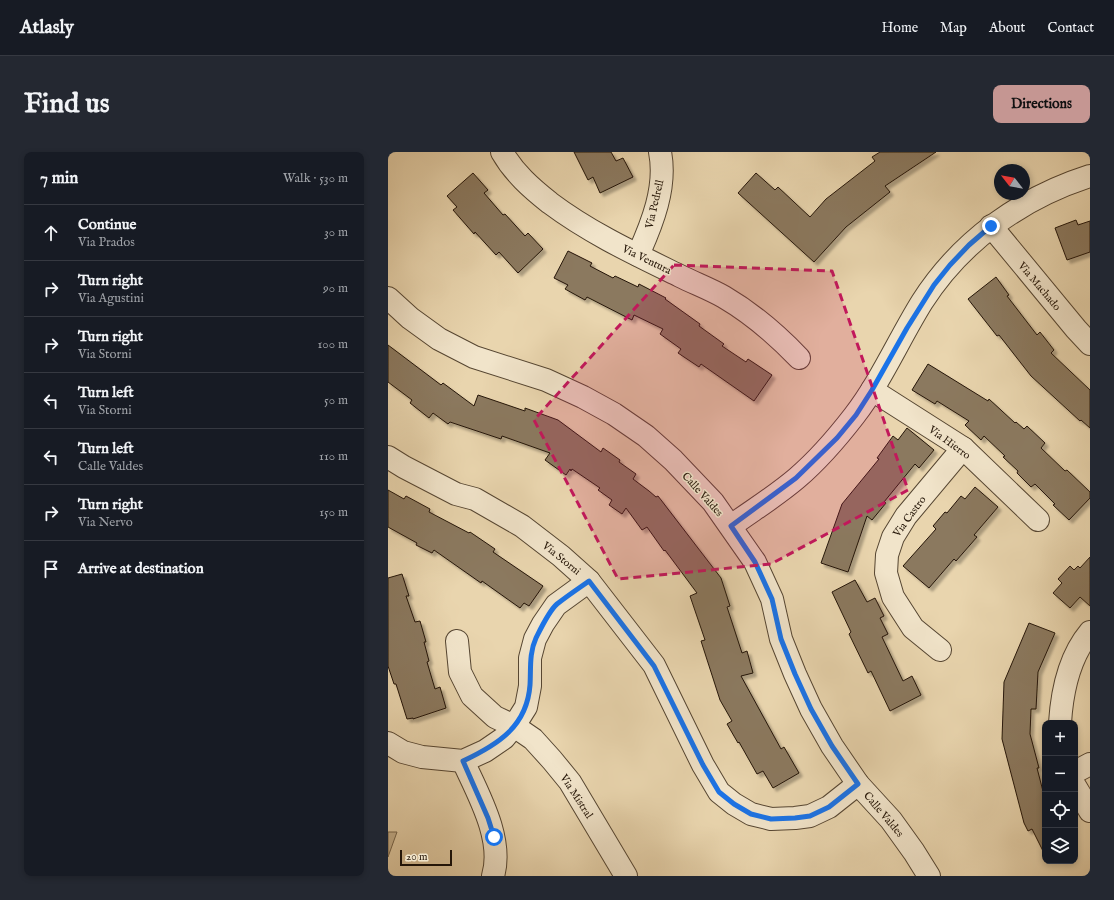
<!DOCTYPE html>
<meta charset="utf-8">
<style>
body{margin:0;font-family:"IM FELL English",serif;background:#242831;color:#f1f3f6}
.controls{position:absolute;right:12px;bottom:12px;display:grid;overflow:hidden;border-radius:8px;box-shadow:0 2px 6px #0003}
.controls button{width:36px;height:36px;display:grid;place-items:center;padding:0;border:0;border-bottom:1px solid #363941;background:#171b24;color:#f1f3f6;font:20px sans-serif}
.compass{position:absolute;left:606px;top:12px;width:36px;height:36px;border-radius:50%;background:#171b24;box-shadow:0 2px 6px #0003;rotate:301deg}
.scale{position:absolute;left:12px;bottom:10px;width:52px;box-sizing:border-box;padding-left:4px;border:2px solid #251608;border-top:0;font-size:11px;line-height:14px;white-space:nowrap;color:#251608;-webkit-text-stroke:3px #f1e4ca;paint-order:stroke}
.stop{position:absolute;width:12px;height:12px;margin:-9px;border:3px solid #1a73e8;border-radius:50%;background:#fff}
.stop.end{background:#1a73e8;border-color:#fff;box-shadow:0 1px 4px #0008}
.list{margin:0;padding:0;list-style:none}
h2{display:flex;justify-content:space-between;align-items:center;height:52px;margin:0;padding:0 16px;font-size:17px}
h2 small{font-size:13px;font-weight:400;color:#9ea1a6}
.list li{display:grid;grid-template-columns:26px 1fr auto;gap:12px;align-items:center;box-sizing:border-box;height:56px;padding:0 16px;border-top:1px solid #363941}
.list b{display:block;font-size:15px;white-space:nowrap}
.list p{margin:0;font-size:13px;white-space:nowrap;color:#9ea1a6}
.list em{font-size:13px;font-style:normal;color:#9ea1a6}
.icon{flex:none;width:22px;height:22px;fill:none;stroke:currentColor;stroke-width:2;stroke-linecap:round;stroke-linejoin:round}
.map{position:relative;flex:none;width:702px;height:724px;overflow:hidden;border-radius:8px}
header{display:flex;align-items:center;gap:24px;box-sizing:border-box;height:56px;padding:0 20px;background:#171b24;border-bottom:1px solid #363941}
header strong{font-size:19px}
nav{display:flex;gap:22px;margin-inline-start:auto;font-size:14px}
.intro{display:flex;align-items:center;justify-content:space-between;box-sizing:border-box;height:96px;padding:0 24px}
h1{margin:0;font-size:28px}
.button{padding:10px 18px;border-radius:8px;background:#c59692;color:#111;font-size:14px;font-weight:700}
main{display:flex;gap:24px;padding:0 24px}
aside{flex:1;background:#171b24;border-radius:8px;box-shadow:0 2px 6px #0003}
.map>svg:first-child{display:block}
.green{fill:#c8b592;stroke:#76664d}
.building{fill:#8b795e;stroke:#251608;filter:url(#shadow)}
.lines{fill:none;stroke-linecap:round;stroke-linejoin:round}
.minor-casing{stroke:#564632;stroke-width:24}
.minor{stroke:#f1e4ca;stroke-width:22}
.route{stroke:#1a73e8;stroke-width:5}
.marked{fill:#c2185b;fill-opacity:0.2;stroke:#c2185b;stroke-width:3;stroke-dasharray:8 5;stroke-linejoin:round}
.labels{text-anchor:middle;stroke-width:3;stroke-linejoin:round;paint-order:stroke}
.street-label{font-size:11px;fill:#251608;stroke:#f1e4ca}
</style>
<header>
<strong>Atlasly</strong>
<nav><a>Home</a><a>Map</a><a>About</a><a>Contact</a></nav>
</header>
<div class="intro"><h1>Find us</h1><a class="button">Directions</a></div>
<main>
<aside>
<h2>7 min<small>Walk · 530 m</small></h2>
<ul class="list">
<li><svg class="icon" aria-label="ahead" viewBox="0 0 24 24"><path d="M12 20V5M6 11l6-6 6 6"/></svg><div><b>Continue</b><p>Via Prados</p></div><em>30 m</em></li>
<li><svg class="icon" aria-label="right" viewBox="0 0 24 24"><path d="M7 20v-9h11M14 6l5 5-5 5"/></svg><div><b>Turn right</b><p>Via Agustini</p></div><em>90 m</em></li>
<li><svg class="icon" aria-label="right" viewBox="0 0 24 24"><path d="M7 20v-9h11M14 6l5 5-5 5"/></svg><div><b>Turn right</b><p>Via Storni</p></div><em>100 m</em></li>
<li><svg class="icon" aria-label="left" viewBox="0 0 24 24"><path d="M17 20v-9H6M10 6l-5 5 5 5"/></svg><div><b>Turn left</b><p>Via Storni</p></div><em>50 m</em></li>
<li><svg class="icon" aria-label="left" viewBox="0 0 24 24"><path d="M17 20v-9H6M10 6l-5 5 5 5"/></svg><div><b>Turn left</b><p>Calle Valdes</p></div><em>110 m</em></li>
<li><svg class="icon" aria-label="right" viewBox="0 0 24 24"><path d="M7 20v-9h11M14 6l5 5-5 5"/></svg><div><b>Turn right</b><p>Via Nervo</p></div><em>150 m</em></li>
<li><svg class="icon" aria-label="arrive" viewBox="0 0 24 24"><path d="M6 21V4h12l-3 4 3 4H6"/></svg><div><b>Arrive at destination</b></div></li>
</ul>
</aside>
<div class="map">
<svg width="702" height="724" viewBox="0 0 702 724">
<defs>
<filter id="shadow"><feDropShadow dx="3.5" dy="3.5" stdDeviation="1" flood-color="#0004"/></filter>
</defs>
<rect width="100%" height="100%" fill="#e9d5ae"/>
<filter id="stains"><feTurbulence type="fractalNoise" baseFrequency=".005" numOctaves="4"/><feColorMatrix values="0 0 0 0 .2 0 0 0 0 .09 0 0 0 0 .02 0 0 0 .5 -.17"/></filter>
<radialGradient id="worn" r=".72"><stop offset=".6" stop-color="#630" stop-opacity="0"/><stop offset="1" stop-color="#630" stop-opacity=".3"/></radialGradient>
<!-- green -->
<path class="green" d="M0,680h9l-9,25z"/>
<!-- building -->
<g class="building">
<path d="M186,0h37l5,9 7,-3 10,19 -33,16 -7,-16 -5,3z"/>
<path d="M492,0h56l-51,34 5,6 -44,35 -32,35 -76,-69 18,-20 19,17 3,-3 32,30 16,-18 49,-38 -3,-4z"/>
<path d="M85,21l15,17 -4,3 19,22 2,-1 20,22 3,-3 15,16 -25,24 -19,-21 -3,3 -21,-23 -1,2 -21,-24 4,-3 -10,-11z"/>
<path d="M688,68l2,5 12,-4v31l-23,8 -12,-32z"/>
<path d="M180,99l24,12 -2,3 23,12 2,-2 23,11 1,-3 27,14 -1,1 35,25 -1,2 25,18 -2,2 24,16 2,-3 24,16 -18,26 -53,-37 -2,3 -21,-14 3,-4 -21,-15 3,-5 -29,-14 -2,5 -45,-23 -2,3 -20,-11 3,-4 -14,-7z"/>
<path d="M608,125l13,18 -2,1 30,39 3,-3 14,18 -3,3 39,37v38l-9,-8 -1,1 -49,-45 -32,-41 -2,1 -29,-37z"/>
<path d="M0,193l53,40 2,-2 31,23 4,-11 47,16v-3l33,12 43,32 2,-4 17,12 -1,2 17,12 -3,5 16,12 7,6 2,-1 63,82 9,28 -3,1 15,46 5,-2 6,22 -12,3 40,73 3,-2 15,26 -26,15 -10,-17 -6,3 -18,-32 -1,1 -11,-19 5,-3 -12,-21 -19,-59 4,-1 -15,-44 7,-3 -32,-43 -1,1 -17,-24 -5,3 -16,-22 -4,6 -13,-9 3,-5 -14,-10 2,-2 -28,-19 -1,2 -1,-2 -4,6 -21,-15 5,-7 -48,-17 -1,3 -51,-17 -2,2 -15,-11 -4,5 -19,-15 2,-3 -24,-18z"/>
<path d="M540,212l60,37 1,-2 26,24 1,-1 8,7 3,-3 18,17 -4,5 24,23 2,-1 23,22v6l-21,22 -16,-15 2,-1 -20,-20 -4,3 -14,-14 1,-2 -15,-14 2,-1 -21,-20 -3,4 -16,-15 4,-4 -32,-20 -2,3 -23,-14z"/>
<path d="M519,276l27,22 -15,18 -4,-4 -31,38 2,1 -14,17 -5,-4 -19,56 -27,-9 21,-59 37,-45 -2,-1 16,-22 5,4z"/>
<path d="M587,335l23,20 -24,28 3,2 -21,24 -2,-2 -25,29 -26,-22 33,-37 -3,-3 12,-14 2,1 14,-17 4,3z"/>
<path d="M0,338l16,9 2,-3 24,13 -1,3 40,21 1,-1 25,17 -2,3 50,34 -14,20 -5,-3 -4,5 -38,-27 -1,2 -47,-33 -2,3 -16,-8 1,-2 -29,-16z"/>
<path d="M702,405v49l-10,-9 -10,11 -17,-15 9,-10 -4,-4 12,-13 4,4 4,-4 2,2z"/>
<path d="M14,422l7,22h-3l9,26 5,-1 6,21h-2l5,19 -2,1 8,27 5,-2 6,21 -33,11v-1l-6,1 -11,-35h-2l-6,-18v-88z"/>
<path d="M467,428l12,22 8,-4 9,18 -4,2 8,16 -6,3 21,44 9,-5 9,19 -31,16 -19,-40 -3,2 -19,-39 2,-2 -19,-40z"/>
<path d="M641,471l26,10 -17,39 -2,37h-5l-1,25 9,34h-2l8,31v56l-13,-26 -4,2 -4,-8 -22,-84 2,-57z"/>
</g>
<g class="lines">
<!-- minor casing -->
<g class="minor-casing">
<g id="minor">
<path d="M114,0c12,21 29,36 48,51 40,30 85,51 130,73 14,7 30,13 44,21 29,17 52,37 75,61"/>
<path d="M603,74l85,103 14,15"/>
<path d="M250,103c14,-31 29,-68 22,-103"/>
<path d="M0,146l22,20 29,21 35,18 72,23 37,17 31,17 32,22 27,24 40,42 42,60 17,37 9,40 14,35 16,35 21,37 26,38 33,36 23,32 15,24"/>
<path d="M484,238l91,58 75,72"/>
<path d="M0,305l16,10 52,27 19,5 47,27 39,30 28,25 65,84 49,100 16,27 15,12 17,10 20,5 24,-1 15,-2 19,-9 29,-23"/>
<path d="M343,374c22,-16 45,-30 66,-48 21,-18 40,-40 57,-62 27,-35 45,-77 68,-114 39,-61 99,-104 168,-126"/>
<path d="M69,489l3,31 12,24 23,21 19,9 19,13 19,21 18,22 56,94"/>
<path d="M552,498l-27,-22 -20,-31 -7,-24 1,-18 6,-18 13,-21 57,-68"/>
<path d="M672,571c2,-32 9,-66 30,-91"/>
<path d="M0,591l15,9 19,5 41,4 22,-10 19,-13 10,-12 12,-19 4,-21v-28l5,-19 8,-15 13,-19 33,-24"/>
<path d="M75,609c15,33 41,78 30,115"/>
<path d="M687,620l15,-8"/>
<path d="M687,634l15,25"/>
</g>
</g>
<!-- minor -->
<use href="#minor" class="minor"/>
</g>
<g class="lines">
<!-- route -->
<path class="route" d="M106,685l-6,-19 -25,-57c34,-16 64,-34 67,-76 1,-16 -1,-32 6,-47 5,-10 13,-27 21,-34 10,-8 22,-16 32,-23l65,85 49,99 16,27 15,12 17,10 20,5 24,-1 15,-2 19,-9 29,-23 -26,-38 -21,-37 -16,-35 -14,-35 -9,-40 -17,-37 -24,-36 65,-48 41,-40 19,-23 16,-25 35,-62 27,-43 16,-20 19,-20 22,-19"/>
</g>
<!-- marked area -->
<path class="marked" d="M286,113l158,6 76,219 -137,74 -153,15 -84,-159z"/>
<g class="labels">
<!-- street labels -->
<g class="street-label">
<text transform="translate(266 52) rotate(-77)" y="4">Via Pedrell</text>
<text transform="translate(259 107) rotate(26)" y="4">Via Ventura</text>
<text transform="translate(652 134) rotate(50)" y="4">Via Machado</text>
<text transform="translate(562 290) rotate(36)" y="4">Via Hierro</text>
<text transform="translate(315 342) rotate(48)" y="4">Calle Valdes</text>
<text transform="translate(521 364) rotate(-54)" y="4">Via Castro</text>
<text transform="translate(174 406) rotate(39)" y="4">Via Storni</text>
<text transform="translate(189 644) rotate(57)" y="4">Via Mistral</text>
<text transform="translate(496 662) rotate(50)" y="4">Calle Valdes</text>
</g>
</g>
<rect width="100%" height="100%" filter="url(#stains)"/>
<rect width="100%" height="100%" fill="url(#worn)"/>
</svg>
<div class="controls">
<button>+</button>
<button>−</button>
<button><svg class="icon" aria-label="locate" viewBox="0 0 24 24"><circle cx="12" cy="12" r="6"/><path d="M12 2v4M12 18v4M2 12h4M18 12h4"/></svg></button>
<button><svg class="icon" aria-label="layers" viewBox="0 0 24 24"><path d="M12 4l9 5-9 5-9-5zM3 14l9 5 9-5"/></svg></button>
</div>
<svg class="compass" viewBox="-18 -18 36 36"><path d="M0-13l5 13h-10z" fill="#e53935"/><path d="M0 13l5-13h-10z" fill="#9ea1a6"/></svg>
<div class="scale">20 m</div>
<div class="stop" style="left:106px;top:685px"></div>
<div class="stop end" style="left:603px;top:74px"></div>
</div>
</main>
